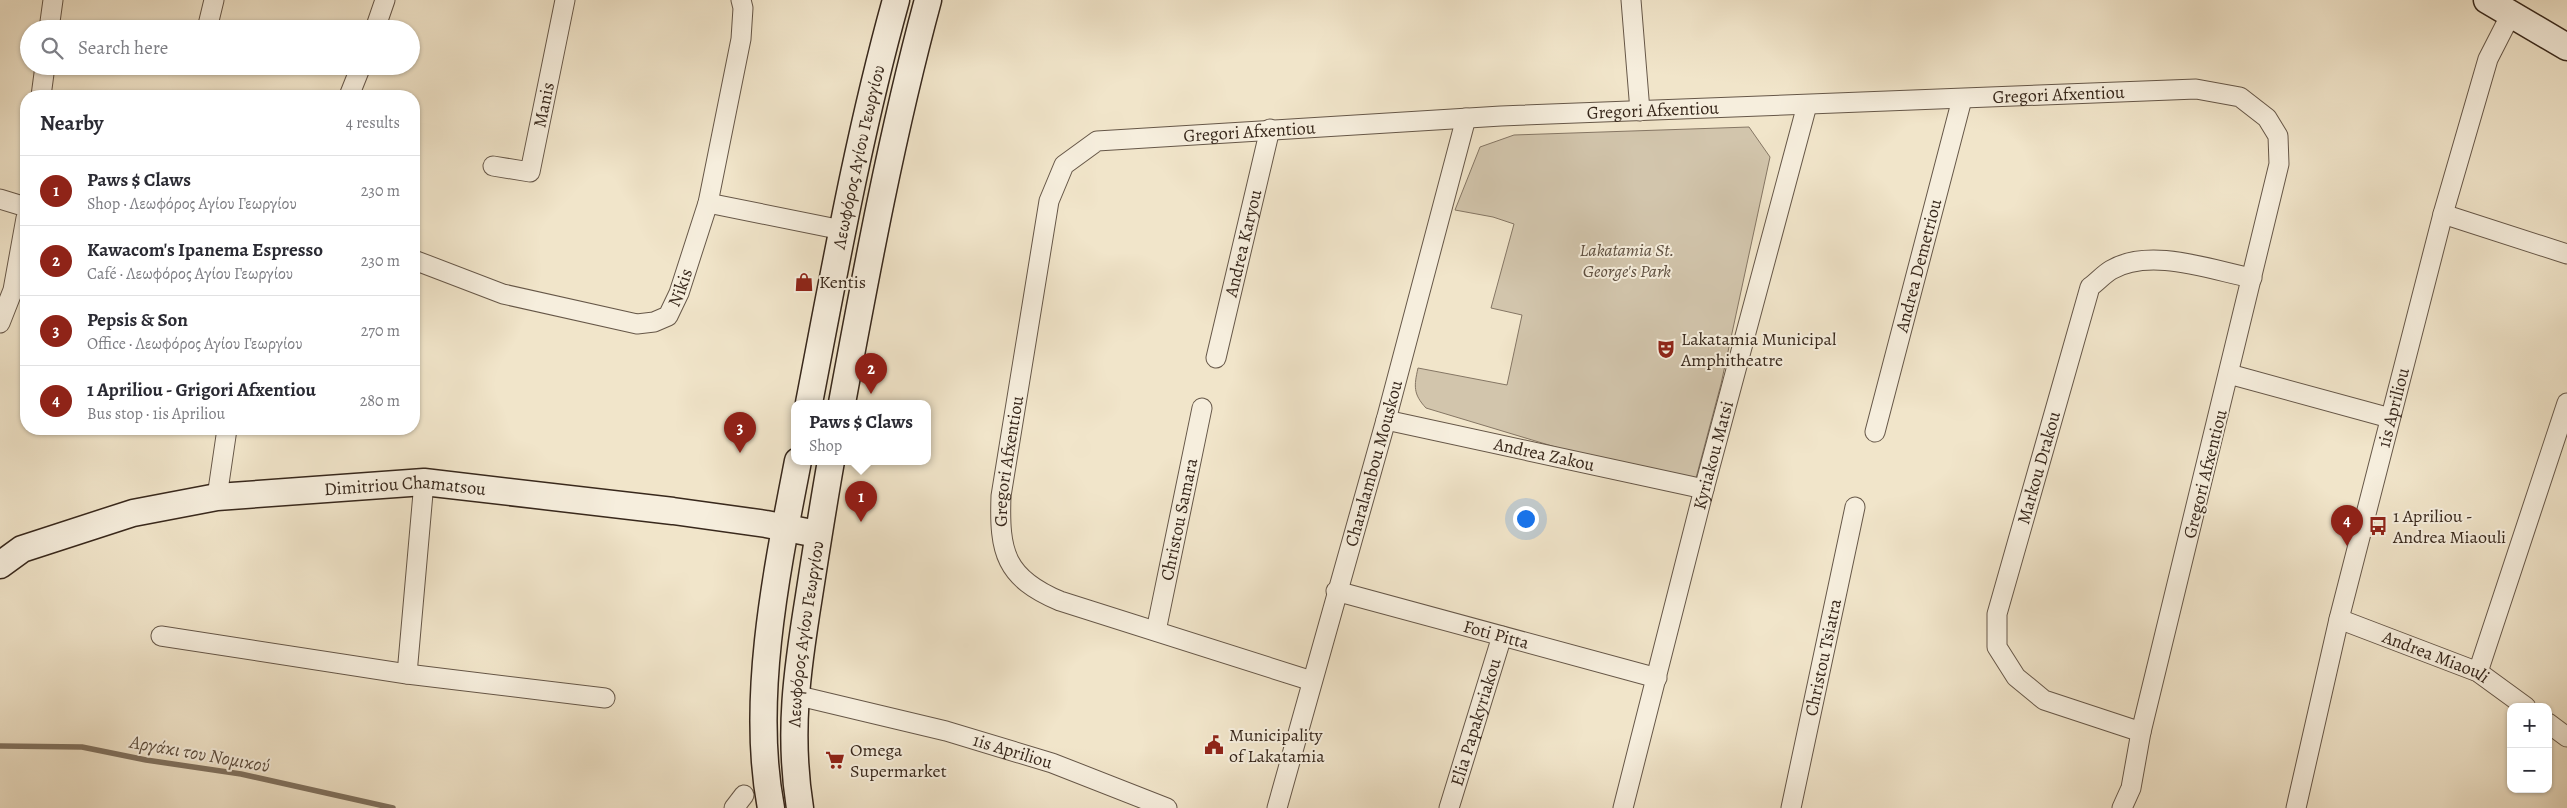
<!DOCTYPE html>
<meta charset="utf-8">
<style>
body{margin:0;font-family:Alegreya,serif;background:#f2f2f3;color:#2b2b33}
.controls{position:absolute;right:15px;bottom:15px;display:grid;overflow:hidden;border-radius:10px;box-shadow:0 1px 4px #0004}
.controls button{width:45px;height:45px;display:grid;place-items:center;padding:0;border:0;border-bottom:1px solid #e1e1e2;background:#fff;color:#2b2b33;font:25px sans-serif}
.you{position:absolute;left:1525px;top:518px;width:18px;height:18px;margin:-12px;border:4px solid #fff;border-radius:50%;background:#1a73e8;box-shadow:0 0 0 8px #1a73e833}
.badge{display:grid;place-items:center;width:32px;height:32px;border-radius:50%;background:#8f2418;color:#fff;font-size:16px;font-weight:700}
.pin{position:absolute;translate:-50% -41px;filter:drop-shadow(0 1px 2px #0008)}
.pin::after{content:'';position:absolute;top:26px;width:18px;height:15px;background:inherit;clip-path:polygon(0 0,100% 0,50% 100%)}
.popup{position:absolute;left:791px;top:400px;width:140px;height:65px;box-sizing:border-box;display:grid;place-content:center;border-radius:10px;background:#fff;filter:drop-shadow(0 1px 4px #0005);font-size:16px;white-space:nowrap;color:#7c7c81}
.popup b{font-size:19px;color:#2b2b33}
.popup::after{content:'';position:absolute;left:50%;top:100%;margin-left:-10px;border:10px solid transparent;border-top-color:#fff}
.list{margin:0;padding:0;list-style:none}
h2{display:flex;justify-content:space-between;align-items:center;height:65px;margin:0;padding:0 20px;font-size:21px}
h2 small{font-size:16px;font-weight:400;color:#7c7c81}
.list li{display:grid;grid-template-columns:32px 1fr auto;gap:15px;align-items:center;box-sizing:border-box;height:70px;padding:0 20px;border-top:1px solid #e1e1e2}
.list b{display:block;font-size:19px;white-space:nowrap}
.list p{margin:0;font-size:16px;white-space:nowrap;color:#7c7c81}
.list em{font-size:16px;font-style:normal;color:#7c7c81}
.icon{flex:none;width:28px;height:28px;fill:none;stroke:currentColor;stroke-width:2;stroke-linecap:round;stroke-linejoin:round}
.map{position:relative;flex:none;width:2567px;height:808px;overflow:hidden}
.search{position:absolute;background:#fff;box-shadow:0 1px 4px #0004;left:20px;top:20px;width:400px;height:55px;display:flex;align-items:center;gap:12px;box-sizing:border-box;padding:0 18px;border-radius:28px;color:#7c7c81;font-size:19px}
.panel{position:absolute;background:#fff;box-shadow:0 1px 4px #0004;left:20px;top:90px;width:400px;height:345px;border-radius:20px}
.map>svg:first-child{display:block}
.green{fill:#d2c5ac;stroke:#857664}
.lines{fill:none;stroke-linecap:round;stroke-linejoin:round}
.stream{stroke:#817361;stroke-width:5.5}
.street-casing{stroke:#665748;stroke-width:21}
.secondary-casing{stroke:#38281c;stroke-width:29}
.street{stroke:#f6eedd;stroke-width:19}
.secondary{stroke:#f6eedd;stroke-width:26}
.labels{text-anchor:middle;stroke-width:4;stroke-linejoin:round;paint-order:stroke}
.street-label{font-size:18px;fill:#38281c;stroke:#f6eedd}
.park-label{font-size:18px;font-style:italic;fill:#5e4f40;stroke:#f6eedd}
.poi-label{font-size:18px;fill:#38281c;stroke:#f6eedd;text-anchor:start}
.water-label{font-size:19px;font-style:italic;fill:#5d4e3e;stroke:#f6eedd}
</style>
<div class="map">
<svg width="2567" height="808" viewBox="0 0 2567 808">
<rect width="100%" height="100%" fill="#f1e5ca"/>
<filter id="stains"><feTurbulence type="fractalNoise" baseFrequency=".004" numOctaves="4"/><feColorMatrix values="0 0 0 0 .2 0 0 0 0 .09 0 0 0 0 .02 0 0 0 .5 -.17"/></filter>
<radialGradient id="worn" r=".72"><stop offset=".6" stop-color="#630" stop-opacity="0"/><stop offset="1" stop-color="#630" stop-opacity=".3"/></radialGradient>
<!-- green -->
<path class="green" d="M1749,127l21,30 -49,227 -25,94 -114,-23 -156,-47c-13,-14 -12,-22 -8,-40l89,17 15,-70 -31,-7 23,-84 -21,-7 -38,-7 25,-63 34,-12z"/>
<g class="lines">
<!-- stream -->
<path class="stream" d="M0,746l82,1 64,13 95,14 152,34"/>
<!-- street casing -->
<g class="street-casing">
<g id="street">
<path d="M1631,0l9,111"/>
<path d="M49,29l4,-29"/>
<path d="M207,29l7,-29"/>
<path d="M375,29l10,-29"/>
<path d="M41,96l4,-30"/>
<path d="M349,96l12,-30"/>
<path id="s1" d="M493,166l37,6 35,-172"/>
<path d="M0,199l26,8"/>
<path d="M708,203l134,27"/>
<path d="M2443,214l124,40"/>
<path id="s2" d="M414,260l89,34 134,30 17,-2 14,-6 11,-23 29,-90 33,-164 2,-31 -2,-8"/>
<path d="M0,323l13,-33 13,-72"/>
<path id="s3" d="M1216,358l54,-229"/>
<path d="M2229,374l161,44"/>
<path id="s4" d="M1386,420l318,69"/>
<path id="s5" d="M1875,432l87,-333"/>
<path d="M217,497l10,-68"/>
<path id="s6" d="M1336,591l321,87"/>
<path id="s7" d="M2339,619l139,53 48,35"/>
<path id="s8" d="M1156,631l46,-223"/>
<path d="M161,636l246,38 198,24"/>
<path d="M2478,672l89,-269"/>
<path d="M407,674l17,-192"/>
<path id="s9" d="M1312,681l-252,-80c-55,-23 -61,-49 -59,-105l48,-295 15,-36 33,-24 404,-25 695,-27 44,8 27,21 11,18 1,28 -138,568 -10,56 -9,20"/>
<path id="s10" d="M795,695l151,36 106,32 115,45"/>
<path d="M2548,723l19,14"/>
<path id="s11" d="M2141,732l-97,-32 -28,-23 -19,-30v-33l93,-327c7,-5 14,-13 21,-17 39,-23 100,0 141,8"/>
<path d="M734,808l10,-13"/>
<path id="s12" d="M1277,808l109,-388 80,-302"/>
<path id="s13" d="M1449,808l53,-172"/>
<path id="s14" d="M1623,808l81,-319 103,-384"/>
<path id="s15" d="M1791,808l64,-301"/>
<path id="s16" d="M2296,808l43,-189 104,-405 45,-155 23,-45"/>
</g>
</g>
<!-- secondary casing -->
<g class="secondary-casing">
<g id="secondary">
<path d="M2487,0l80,47"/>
<path id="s17" d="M809,403c26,-135 50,-270 87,-403"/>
<path d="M842,403c25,-135 50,-270 86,-403"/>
<path id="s18" d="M0,565l22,-16 111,-36 84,-16 207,-15 249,29 93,13 51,10"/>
<path d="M771,808c-21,-109 6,-239 27,-347"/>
<path id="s19" d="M800,808c-12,-75 -3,-138 9,-212 7,-45 14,-90 22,-135"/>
</g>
</g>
<!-- street -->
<use href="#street" class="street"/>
<!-- secondary -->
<use href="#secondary" class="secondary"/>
</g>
<!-- icons -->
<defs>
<g id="shop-bare" transform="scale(1.5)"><path d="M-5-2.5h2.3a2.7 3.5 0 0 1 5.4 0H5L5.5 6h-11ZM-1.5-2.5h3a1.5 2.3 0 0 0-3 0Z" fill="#8f2418" stroke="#f6eedd" stroke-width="2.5" paint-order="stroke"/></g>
<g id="theatre-bare" transform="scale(1.5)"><path d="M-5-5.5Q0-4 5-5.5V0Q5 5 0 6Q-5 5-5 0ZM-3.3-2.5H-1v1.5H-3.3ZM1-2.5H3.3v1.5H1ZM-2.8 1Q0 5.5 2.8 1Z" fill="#8f2418" stroke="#f6eedd" stroke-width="2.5" paint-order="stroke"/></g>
<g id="bus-bare" transform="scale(1.5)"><path d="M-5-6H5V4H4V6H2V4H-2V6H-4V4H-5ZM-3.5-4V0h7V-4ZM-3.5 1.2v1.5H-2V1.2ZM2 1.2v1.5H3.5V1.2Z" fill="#8f2418" stroke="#f6eedd" stroke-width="2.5" paint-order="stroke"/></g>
<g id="civic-bare" transform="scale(1.5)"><path d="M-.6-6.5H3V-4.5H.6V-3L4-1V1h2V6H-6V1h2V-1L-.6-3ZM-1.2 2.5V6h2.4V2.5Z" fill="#8f2418" stroke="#f6eedd" stroke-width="2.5" paint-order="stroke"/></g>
<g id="supermarket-bare" transform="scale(1.5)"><path d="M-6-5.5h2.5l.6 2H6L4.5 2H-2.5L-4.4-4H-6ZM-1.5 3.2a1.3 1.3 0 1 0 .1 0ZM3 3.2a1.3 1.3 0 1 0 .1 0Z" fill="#8f2418" stroke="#f6eedd" stroke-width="2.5" paint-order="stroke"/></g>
</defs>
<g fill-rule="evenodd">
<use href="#shop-bare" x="804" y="282"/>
<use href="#theatre-bare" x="1666" y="349"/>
<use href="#bus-bare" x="2378" y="526"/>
<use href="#civic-bare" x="1214" y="745"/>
<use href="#supermarket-bare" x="835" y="760"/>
</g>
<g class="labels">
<!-- street labels -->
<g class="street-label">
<text dy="6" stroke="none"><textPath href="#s9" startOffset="1738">Gregori Afxentiou</textPath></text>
<text dy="6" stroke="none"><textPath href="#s1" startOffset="106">Manis</textPath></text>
<text dy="6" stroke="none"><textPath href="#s9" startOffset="1332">Gregori Afxentiou</textPath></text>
<text dy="6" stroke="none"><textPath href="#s9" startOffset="928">Gregori Afxentiou</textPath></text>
<text dy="6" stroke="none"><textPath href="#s17" startOffset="251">Λεωφόρος Αγίου Γεωργίου</textPath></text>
<text dy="6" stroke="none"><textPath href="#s3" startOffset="118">Andrea Karyou</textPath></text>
<text dy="6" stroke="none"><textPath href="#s5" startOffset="172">Andrea Demetriou</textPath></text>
<text dy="6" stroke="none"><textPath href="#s2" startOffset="296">Nikis</textPath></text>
<text dy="6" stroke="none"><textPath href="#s16" startOffset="412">1is Apriliou</textPath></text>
<text dy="6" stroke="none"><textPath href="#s4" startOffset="162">Andrea Zakou</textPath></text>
<text dy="6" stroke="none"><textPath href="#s14" startOffset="364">Kyriakou Matsi</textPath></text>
<text dy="6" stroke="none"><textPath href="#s9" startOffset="432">Gregori Afxentiou</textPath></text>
<text dy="6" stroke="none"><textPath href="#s12" startOffset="358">Charalambou Mouskou</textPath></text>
<text dy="6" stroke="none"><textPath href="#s11" startOffset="359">Markou Drakou</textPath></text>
<text transform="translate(2205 474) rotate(-76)" y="6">Gregori Afxentiou</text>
<text dy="6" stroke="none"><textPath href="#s18" startOffset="418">Dimitriou Chamatsou</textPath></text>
<text dy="6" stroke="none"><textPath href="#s8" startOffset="114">Christou Samara</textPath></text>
<text dy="6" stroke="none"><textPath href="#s19" startOffset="175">Λεωφόρος Αγίου Γεωργίου</textPath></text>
<text dy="6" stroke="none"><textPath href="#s6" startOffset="166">Foti Pitta</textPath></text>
<text dy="6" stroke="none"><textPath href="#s15" startOffset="154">Christou Tsiatra</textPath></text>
<text dy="6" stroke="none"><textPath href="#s7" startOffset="104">Andrea Miaouli</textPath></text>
<text dy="6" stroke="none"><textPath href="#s13" startOffset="90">Elia Papakyriakou</textPath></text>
<text dy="6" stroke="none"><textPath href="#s10" startOffset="225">1is Apriliou</textPath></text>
</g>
<!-- park labels -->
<g class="park-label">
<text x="1627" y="256">Lakatamia St.<tspan x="1627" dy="21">George's Park</tspan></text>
</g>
<!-- poi labels -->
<g class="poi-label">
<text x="819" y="288">Kentis</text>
<text x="1681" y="345">Lakatamia Municipal<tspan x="1681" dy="21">Amphitheatre</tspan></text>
<text x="2393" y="522">1 Apriliou -<tspan x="2393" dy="21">Andrea Miaouli</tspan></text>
<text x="1229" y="741">Municipality<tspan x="1229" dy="21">of Lakatamia</tspan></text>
<text x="850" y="756">Omega<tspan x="850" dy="21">Supermarket</tspan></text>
</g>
<!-- water labels -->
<g class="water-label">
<text transform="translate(200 753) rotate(10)" y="7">Αργάκι του Νομικού</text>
</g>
</g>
<rect width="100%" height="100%" filter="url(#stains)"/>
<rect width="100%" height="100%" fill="url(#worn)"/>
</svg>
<div class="controls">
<button>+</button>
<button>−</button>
</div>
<div class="you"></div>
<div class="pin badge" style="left:861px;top:522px">1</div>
<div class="popup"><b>Paws $ Claws</b>Shop</div>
<div class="pin badge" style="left:871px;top:394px">2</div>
<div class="pin badge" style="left:740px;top:453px">3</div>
<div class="pin badge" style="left:2347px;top:546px">4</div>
<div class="search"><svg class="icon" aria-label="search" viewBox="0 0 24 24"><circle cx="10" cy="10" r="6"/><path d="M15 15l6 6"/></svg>Search here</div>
<section class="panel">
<h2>Nearby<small>4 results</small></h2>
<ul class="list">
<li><span class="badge">1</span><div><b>Paws $ Claws</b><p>Shop · Λεωφόρος Αγίου Γεωργίου</p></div><em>230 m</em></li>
<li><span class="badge">2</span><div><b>Kawacom's Ipanema Espresso</b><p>Café · Λεωφόρος Αγίου Γεωργίου</p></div><em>230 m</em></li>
<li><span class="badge">3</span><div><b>Pepsis &amp; Son</b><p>Office · Λεωφόρος Αγίου Γεωργίου</p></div><em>270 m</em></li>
<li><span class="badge">4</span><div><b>1 Apriliou - Grigori Afxentiou</b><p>Bus stop · 1is Apriliou</p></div><em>280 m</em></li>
</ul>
</section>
</div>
